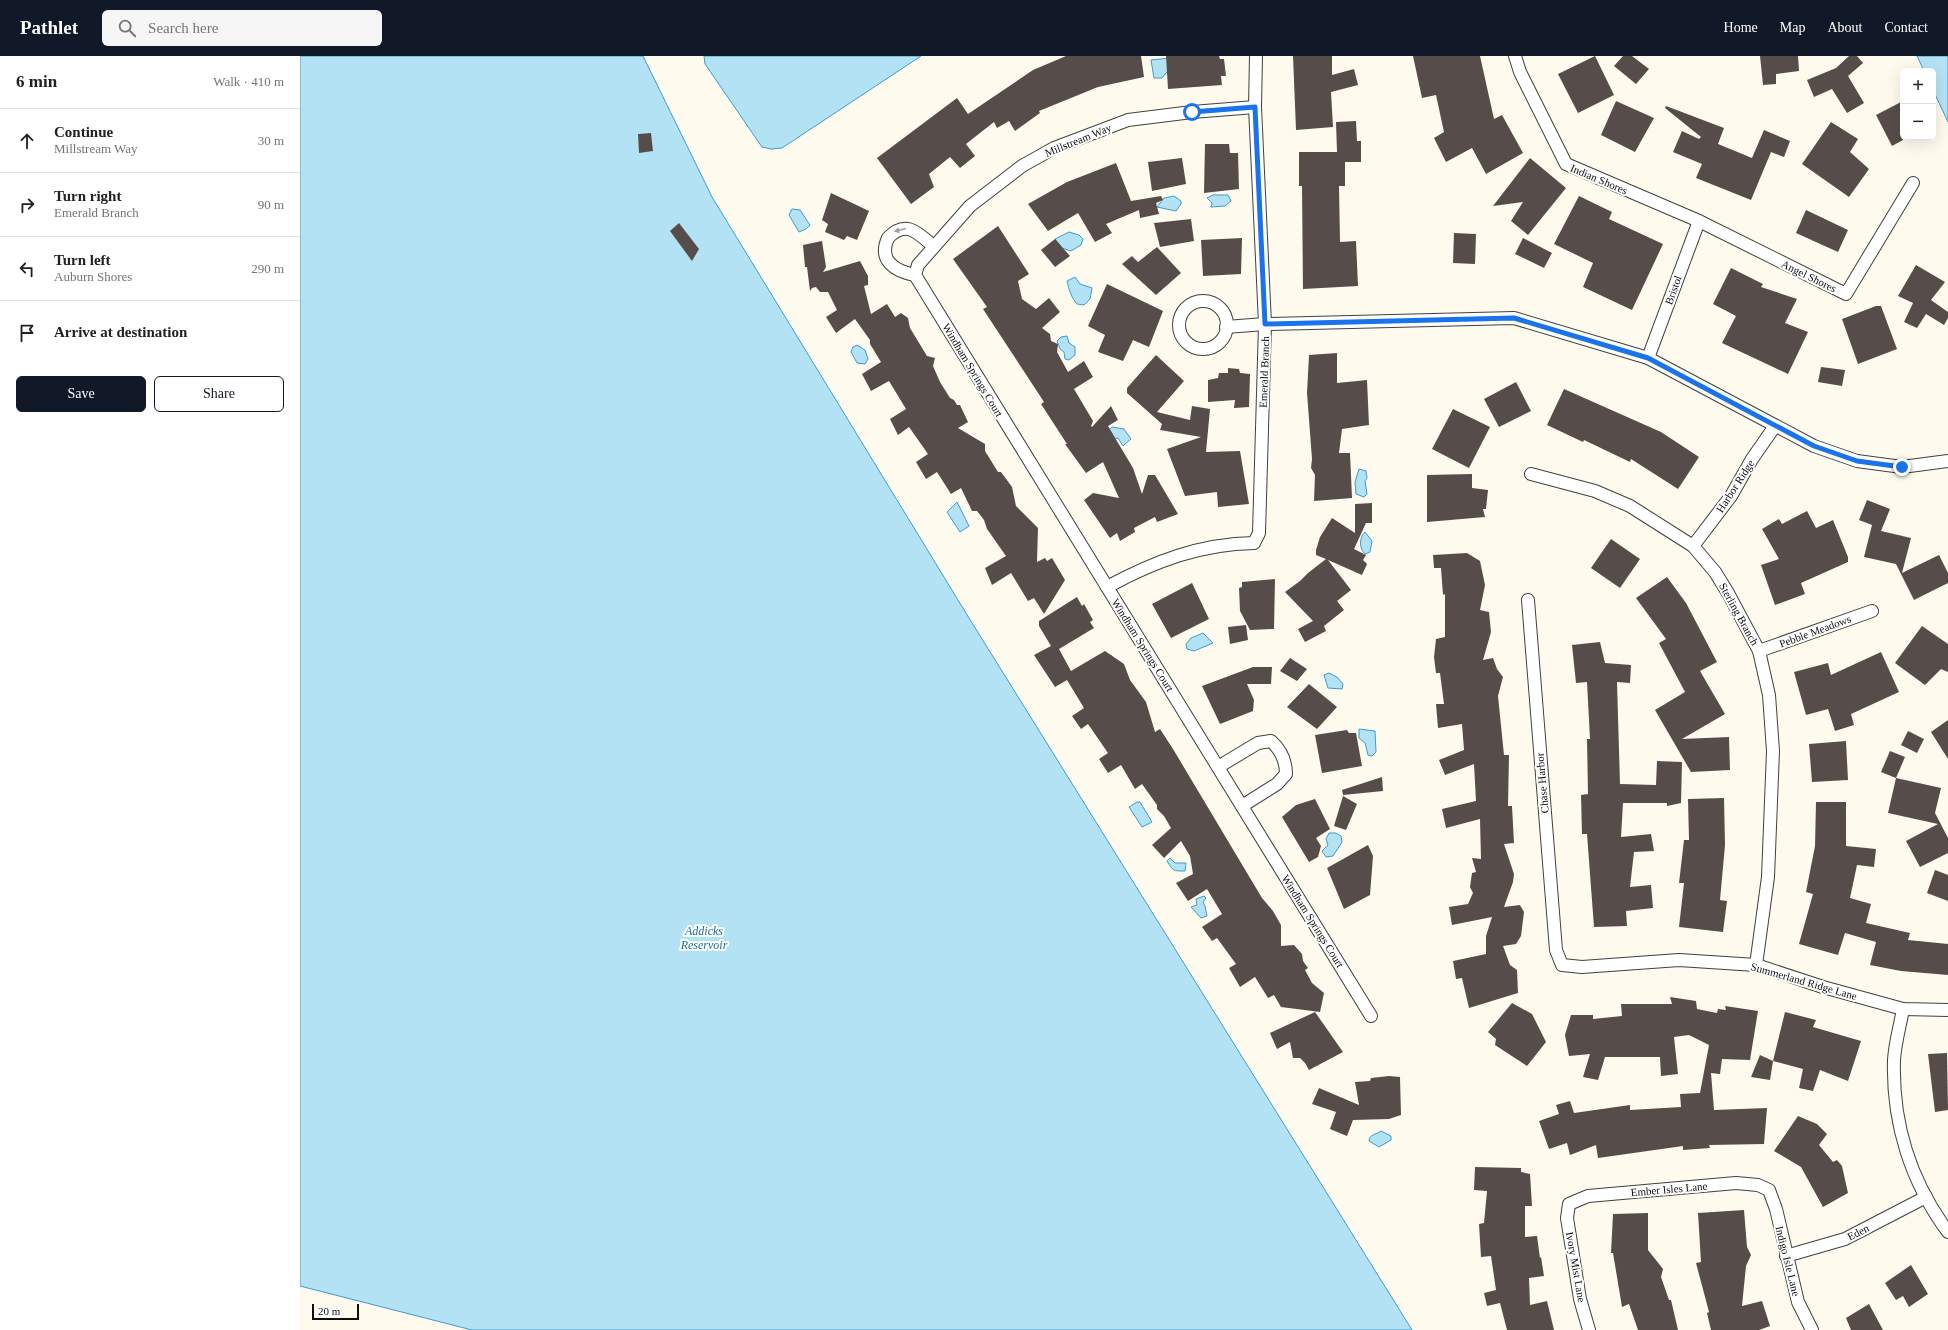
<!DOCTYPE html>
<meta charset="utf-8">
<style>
body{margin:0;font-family:Georgia,serif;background:#f6f6f6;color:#202124}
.controls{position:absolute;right:12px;top:12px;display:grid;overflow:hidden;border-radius:6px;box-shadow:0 4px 16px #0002}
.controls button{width:36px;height:36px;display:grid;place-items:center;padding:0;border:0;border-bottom:1px solid #e0e0e0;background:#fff;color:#202124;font:20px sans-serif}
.scale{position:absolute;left:12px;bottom:10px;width:47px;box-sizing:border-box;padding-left:4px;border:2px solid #0d0d0d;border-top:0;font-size:11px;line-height:14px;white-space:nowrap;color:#0d0d0d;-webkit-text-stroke:3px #fff;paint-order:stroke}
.stop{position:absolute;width:12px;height:12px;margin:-9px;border:3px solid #1a73e8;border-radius:50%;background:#fff}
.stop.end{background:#1a73e8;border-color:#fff;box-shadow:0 1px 4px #0008}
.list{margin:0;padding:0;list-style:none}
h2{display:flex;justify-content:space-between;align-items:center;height:52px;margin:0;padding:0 16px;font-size:17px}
h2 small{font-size:13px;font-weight:400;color:#757577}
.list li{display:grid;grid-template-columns:26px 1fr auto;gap:12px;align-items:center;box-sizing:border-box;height:64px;padding:0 16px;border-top:1px solid #e0e0e0}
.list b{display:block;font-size:15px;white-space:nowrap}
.list p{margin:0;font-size:13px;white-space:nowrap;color:#757577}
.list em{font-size:13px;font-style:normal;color:#757577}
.actions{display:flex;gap:8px;padding:12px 16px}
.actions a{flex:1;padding:9px 0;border:1px solid #111827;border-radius:6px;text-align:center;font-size:14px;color:#111827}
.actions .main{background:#111827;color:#fff}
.icon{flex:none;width:22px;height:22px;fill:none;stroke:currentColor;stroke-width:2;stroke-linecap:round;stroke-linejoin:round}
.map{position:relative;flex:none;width:1648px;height:1274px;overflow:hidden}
header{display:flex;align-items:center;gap:24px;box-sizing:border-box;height:56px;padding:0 20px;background:#111827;color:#fff}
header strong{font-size:19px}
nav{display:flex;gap:22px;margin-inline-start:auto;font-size:14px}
.search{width:280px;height:36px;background:#f6f6f6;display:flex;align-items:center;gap:10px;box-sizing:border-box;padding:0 14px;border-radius:6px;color:#757577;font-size:15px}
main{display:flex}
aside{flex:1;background:#fff}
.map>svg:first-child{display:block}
.water{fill:#b4e2f5;stroke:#3c9dca}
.building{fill:#564d4a}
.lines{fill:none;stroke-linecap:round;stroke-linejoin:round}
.street-casing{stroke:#404040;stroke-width:14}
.street{stroke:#fff;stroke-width:12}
.oneway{fill:#9e9e9e}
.route{stroke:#1a73e8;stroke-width:5}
.labels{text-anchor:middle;stroke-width:4;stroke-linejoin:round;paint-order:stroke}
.street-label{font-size:11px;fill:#0d0d0d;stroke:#fff}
.water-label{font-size:12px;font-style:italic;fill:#196e9c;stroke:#fff}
</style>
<header>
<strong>Pathlet</strong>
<div class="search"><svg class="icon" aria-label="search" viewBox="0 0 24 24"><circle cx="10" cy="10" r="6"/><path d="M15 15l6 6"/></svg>Search here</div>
<nav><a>Home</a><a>Map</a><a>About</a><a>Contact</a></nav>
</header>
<main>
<aside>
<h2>6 min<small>Walk · 410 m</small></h2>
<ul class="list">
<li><svg class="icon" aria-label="ahead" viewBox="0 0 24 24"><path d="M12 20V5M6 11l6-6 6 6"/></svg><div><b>Continue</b><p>Millstream Way</p></div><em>30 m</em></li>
<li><svg class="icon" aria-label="right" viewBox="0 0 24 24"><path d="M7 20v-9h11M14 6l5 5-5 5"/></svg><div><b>Turn right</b><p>Emerald Branch</p></div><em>90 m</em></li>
<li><svg class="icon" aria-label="left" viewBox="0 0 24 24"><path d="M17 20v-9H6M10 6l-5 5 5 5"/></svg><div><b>Turn left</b><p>Auburn Shores</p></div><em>290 m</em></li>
<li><svg class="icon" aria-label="arrive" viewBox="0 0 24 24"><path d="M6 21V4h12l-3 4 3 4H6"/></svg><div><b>Arrive at destination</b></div></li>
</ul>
<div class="actions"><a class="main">Save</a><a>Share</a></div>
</aside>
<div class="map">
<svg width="1648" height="1274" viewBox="0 0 1648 1274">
<rect width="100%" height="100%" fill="#fffaee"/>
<!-- water -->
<g class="water">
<path d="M0,0h343l69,141 257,421 443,712h-940l-172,-44z"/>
<path d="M404,0h217l-139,92 -11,1 -9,-2 -57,-83z"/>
<path d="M1617,0h31v66l-15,-32v-19h-9z"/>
<path d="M870,2l1,9 -9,11h-8l-3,-18z"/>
<path d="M913,139h15l3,6 -6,5 -14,1 1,-4 -5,-5z"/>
<path d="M874,140l7,5v3l-5,7 -19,-4 7,-9z"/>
<path d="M492,153l8,1 10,15 -4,4 -7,3 -10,-17z"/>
<path d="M769,176l10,3 4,4 -2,6 -10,6 -9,-3 -7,-9z"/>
<path d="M775,221l5,7 12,4 -2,11 -6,6 -7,-1c-6,-7 -8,-14 -10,-23z"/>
<path d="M767,280l2,7 6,4v8l-6,5 -4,-1 -1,-7 -4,-3 -3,-8 4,-4z"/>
<path d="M557,289l8,5 3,9 -3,5 -8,-1 -6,-11 2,-5z"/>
<path d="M812,371l12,2 7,10 -8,7 -5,-8 -6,1 -4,-8z"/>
<path d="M1059,413l7,2 1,7 -2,3 2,13 -3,3 -8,-3 -1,-12z"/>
<path d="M657,446l12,24 -9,6 -13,-20z"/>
<path d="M1065,476l7,9 -2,11 -5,2c-6,-6 -6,-16 0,-22z"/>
<path d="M903,577l10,10 -19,8 -7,-2 -1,-5 5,-6z"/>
<path d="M1029,617l8,4 6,7 -1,5 -14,-1 -4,-13z"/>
<path d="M1059,673l16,2 1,21 -4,4 -4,-1 -3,-12 -6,-5z"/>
<path d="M837,746h3l12,20 -10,5 -13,-20z"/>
<path d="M1029,777h7l5,3 1,6 -9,14 -7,1 -4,-6 6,-6 -2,-6z"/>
<path d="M870,802l5,5h11l-1,8c-12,0 -12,0 -18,-10z"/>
<path d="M904,840l2,2 -3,4 2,4 2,10 -6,2 -10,-11 6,-2 -1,-6z"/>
<path d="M1081,1075l10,5v4l-12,7 -10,-6c0,-7 7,-6 12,-10z"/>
</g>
<!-- building -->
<g class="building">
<path d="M766,0h75l3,21 -46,10 -59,24 1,2 -25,18 -6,-10 -12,7 -3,-6 -28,22 9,12 -15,12 -10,-11 -21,17 5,13 -23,17 -34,-46 80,-60 11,16 65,-44z"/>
<path d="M866,0h53l1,3h4l2,17h-5l1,9 -54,4z"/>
<path d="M993,0h39v19l22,-6 4,16 -27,7 2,35 -37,3z"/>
<path d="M1113,0h67l14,63 8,-4 21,38 -37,21 -14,-26 -26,14 -12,-24 10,-6 -8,-37 -14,3z"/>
<path d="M1295,0l19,39 -36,18 -20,-39z"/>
<path d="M1323,0h9l17,13 -13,15 -22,-18z"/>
<path d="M1460,0h38l1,15 -23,3v10l-13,1z"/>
<path d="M1549,0h8l6,7 -15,13 16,27 -17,10 -15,-24 -18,8 -7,-17 29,-12z"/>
<path d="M1316,45l38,17 -19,34 -34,-17z"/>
<path d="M1603,45v39l-11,6 -16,-31z"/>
<path d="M1366,50l58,22 -6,16 34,14 12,-28 26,11 -6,16 -13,-5 -20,48 -55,-22 6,-14 -29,-12 9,-21 17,8 2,-2 -36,-29z"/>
<path d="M1056,65l1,20h4v21h-16v24h-6l1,56 16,-1 2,45 -55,3 -1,-103h-3v-34h38l-1,-30z"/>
<path d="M1531,66l27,17 -8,13 19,17 -20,28 -47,-33z"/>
<path d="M351,77l2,18 -14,2 -1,-19z"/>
<path d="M905,88h24l1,9h8l1,36 -35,4z"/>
<path d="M882,102l4,26 -34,7 -4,-29z"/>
<path d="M1230,102l36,30 -38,47 -17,-14 12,-19 -30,4z"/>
<path d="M816,107l15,38 30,-5 2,4 -7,3 3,11 -19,4 -1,-8 -33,14 6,9 -17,9 -17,-29 -30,18 -20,-27 39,-22z"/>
<path d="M531,137l38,18 -12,29 -10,-4 -3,4 -19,-8 3,-8 -6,-4z"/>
<path d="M1279,140l33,16 -3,7 54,25 -31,66 -49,-23 10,-24 -39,-19z"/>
<path d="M1506,154l42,20 -10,22 -42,-19z"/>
<path d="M891,163l3,22 -34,6 -6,-24z"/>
<path d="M379,167l20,26 -7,12 -22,-30z"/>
<path d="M698,170l31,48 -11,7 4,18 14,10 13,-11 11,14 -18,16 8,6 1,7 7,3 -1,8 11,20 16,-11 9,16 -19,12 19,32 -2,5 1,1 19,-21 7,14 -10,6 25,42 9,26 6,-19h7l23,39 -21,8 -2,-5 -21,11 1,4 -15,9 -3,-8 -7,5 -26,-38 9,-7 26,5 -16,-36 -17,11 -21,-29h2l-26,-40 3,-2 -61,-93 4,-2 -34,-48z"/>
<path d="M1154,177l22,1 -1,30 -22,-1z"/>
<path d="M942,182l-1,36 -38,2 -2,-36z"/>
<path d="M1223,182l29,15 -8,15 -29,-14z"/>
<path d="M755,183l15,17 -15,11 -14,-17z"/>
<path d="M522,185l4,26 -3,5 37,-11 8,15v9l-4,1 7,28 16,-10 8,13 6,-4 7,5 2,10 17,28 8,2 -2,8 7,16 10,16 4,2 3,5h3l8,17 -10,6 27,16v7l13,21h3l11,15 4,19 22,22 -1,34 8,-4 2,3 5,-3 13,22 -21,34 -10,-16 -6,3 -17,-28 -19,12 -7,-17 21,-12 -19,-27 -3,-9 -7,-9h-5l-11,-23 -10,6 -14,-22 -11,7 -10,-17 12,-8 -19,-27 -11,8 -8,-16 16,-10 -17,-28 -18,10 -9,-17 19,-12 -11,-18v-4l-15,-21 -19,14 -10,-16 11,-7 -9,-18h-8l-4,-5 -4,1 -2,3 -3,-24h-2l-2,-22z"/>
<path d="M857,191l24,26 -25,22 -34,-31 10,-8 6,6z"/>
<path d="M1616,209l29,17 -14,18 17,12v6l-4,7 -18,-11 -9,14 -13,-6 9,-19 -15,-7z"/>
<path d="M1431,212l32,16 -2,3 36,12 -12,24 23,9 -20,42 -66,-31 14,-27 -23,-12z"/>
<path d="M807,228l56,27 -14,36 -16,-7 -10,21 -25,-9 7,-17 -17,-9z"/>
<path d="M1576,250h5l16,43 -39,15 -16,-45z"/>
<path d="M1037,297v30l30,-3 2,45 -27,4 -3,24h11l2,45 -38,3 1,-26 -4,-7 1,-9 -5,-66 2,-38z"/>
<path d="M856,299l28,26 -27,31 33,8 2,-14 18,3 -4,43 34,-1 9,53 -31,3 -1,-15 -32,4 -18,-47 34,-12 -41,-7 2,-6 -35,-31v-5z"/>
<path d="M1521,311l24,3 -3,16 -24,-4z"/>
<path d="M928,312l11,1 1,4 10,1 -1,33 -15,1 1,-8 -27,2v-22l10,-2 1,-5h9z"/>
<path d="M1216,326l15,29 -32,16 -15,-28z"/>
<path d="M1264,333l97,43 38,25 -21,32 -47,-30 -1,3 -46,-22 -1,2 -36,-17z"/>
<path d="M1153,353l37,18 -21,41 -37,-19z"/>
<path d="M1172,418v14l16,2 -2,19h-3l2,8 -58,5v-47z"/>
<path d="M1567,444l23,9 -9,22 30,7 -9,35 37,-18 9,18v10l-34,17 -18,-36 -32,-7 8,-32 -13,-5z"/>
<path d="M1072,447v20h-6l-12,26 12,6 -3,5 4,4 -5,11 -34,-15 23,30 -14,11 7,9 -20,16 2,5 -21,11 -7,-13 15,-8 -28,-29 15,-11 8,-8 18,-14 -10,-4v-5l4,-13 12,-19 23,15v-29z"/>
<path d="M1507,455l9,17 17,-8 15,37v5l-47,21 4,11 -30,11 -14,-40 18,-6 -17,-30 17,-10 3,5z"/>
<path d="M1311,483l29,20 -20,29 -29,-20z"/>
<path d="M1167,497l13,8 5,24 -5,25 9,2 2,20 -8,28 10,-2 4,11 6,8 -5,19 6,59h5l-1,51h4l2,37 -10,1 10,30 -1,8 -9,25 16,-2 4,7 -3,24 -5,8 -13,2 7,19 7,5 1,23 -49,15 -7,-30 -6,1 -3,-18 33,-7v-18l6,-19 -40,8 -3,-18 19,-3 5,-11 -3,-6 2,-14 4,-1 -4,-14 9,1 -1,-40 -34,9 -4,-19 34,-8 -2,-37 -29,11 -6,-15 25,-10 -2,-26 -24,4 -2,-24h8l-4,-31h-4l-2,-16 2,-18 9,-2v-43l-2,1 -2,-27h-7l-1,-13z"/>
<path d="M1367,521l19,26 31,59 -17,9 25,43 -43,25 47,-2 1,33 -39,2 -36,-62 30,-18 -26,-49 7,-4 -30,-41z"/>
<path d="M975,523l-1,50 -24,1 -10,-19 -1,-23 3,-1v-5z"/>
<path d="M892,527l17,36 -38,19 -19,-34z"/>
<path d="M777,541l5,9 2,-2 9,16 -3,2 4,6 -35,21 12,22 34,-20 19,13 6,16 16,22 9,30 5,-3 13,20 89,149 11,13 8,14v21l13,-1 8,9 1,7 5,7 -3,2 7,13 12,10 -4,19 -39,-5 -7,-12 -6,3 -13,-21 -15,10 -11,-19 7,-4 -19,-26 -5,3 -10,-14 20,-13 -15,-25 -19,12 -12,-18 17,-9 -3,-18 -9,-15 -17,17 -12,-13 19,-17 -7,-12 -7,-7v-4l-15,-21 -7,5 -14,-24 -13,8 -9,-14 9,-6 -20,-29 -7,5 -9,-13 12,-8 -17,-28 -12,7 -21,-32 17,-9 -12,-20v-5z"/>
<path d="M946,569l2,15 -18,4 -2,-17z"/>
<path d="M1622,570l26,18v28l-7,-3 -16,16 -30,-22z"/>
<path d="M1300,586l5,21 26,2 -1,18 -13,-1 3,102 36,1 1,-24 25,1 -1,41 -14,3v-3h-44l-2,34 30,-3 3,17 -20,1 -4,35 21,-2 2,23 -27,3 1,15 -33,1 -7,-93h-5l-1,-39 7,-1 -1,-55h3l-3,-57 -11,1 -4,-38z"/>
<path d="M1581,596l18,40 -48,22 3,11 -19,6 -7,-22 -22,6 -12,-43 34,-9 3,12z"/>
<path d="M990,602l17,11 -10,12 -17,-10z"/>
<path d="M953,611h19l-1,17h-24l7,16 -1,11 -33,13 -18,-38z"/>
<path d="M1009,628l28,23 -20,22 -30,-22z"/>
<path d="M1648,664v39l-17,-27z"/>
<path d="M1047,674l2,3h7l6,33 -40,7 -7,-38z"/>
<path d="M1608,675l16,8 -7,14 -16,-8z"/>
<path d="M1546,685l2,39 -36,2 -3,-38z"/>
<path d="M1590,695l15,6 -9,21 -15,-6z"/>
<path d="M1082,721l1,14 -40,4 -1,-5z"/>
<path d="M1596,722l45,10 -6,25 13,25v15l-28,14 -14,-26 32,-17 -50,-11z"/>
<path d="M1043,740l14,8 -11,26 -12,-4z"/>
<path d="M1424,742l1,47 -5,55 7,1 -4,31 -44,-5 5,-44h-5l5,-43h5l-1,-41z"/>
<path d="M1015,743l15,30 -14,9 5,8 -3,11 -9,5 -27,-45 14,-12z"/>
<path d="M1516,746h30v44l30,3 -2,18 -17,-2 -7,33 21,6 -5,19 44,10 -2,7 40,4v31l-47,-4 -31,-6 6,-23 -31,-9 -7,22 -39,-11 14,-50 -7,-2 9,-46z"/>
<path d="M1068,789l5,11 -3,39 -26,14 -17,-41z"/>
<path d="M1635,814l13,5v26l-21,-8z"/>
<path d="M1370,941l26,4 1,8 20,4 1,-4 8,1 -1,-4 33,5 -8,49 -28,-1 -2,15 -9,-1 3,37 53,-2 -3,36 -55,1 1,3 -27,2v-4l-85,12 -2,-13 -26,10 -3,-12 -18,6 -10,-28 20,-7 -3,-9 14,-4 4,12 56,-8v5l51,-3 -1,-13 20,-1 9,-48 -20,-10 -15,2 4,37 -17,2 -1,-19h-55l-7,23 -15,-3 7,-23 -21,2 -4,-21 6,-20h22v4l29,-3 -1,-12h51z"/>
<path d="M1212,947l20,11 14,28 -19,24 -32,-21 1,-6 -8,-7z"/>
<path d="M1015,956l28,40 -34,18 -4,-7 -5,-5h-7l-3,-16 -13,7 -7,-16z"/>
<path d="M1485,956l31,8 -3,7 48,14 -13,40 -28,-11 -7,21 -14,-3 4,-19 -30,-8z"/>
<path d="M1647,997l1,57 -13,2 -7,-58z"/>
<path d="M1460,999l13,6 -3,19 -19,-3z"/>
<path d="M1089,1020l11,1 1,38 -12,4 -36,1 -6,16 -17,-7 6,-17 -24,-8 7,-16 40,17 -4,-23 15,-1 1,-3z"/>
<path d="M1498,1060l19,8 10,10 -8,11 14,17 4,-2 5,6 6,27 -25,14 -22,-40 -27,-16z"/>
<path d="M1175,1111l46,1v4l9,2 2,32h-7v31l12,-1 3,22 1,-1 3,19 -15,2 1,27 17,-4 7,29h-47l-7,-27 -13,3 -3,-13 12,-3 -5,-34 -10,1 -2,-33 5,-1 3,-32 -13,-1z"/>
<path d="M1444,1154l3,37 4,8 -5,11 -4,40 20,-5 8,25 -11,4h-48l-4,-17 2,-1 -13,-49 5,-1 -3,-49z"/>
<path d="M1348,1157v37l15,19 -2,8 8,23h2l7,30h-40l-9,-26 -7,3 -9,-54h-2l2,-39z"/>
<path d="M1611,1209l17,29 -19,13 -6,-11 -7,4 -11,-17z"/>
<path d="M1569,1248l14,26h-32l-5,-12z"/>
</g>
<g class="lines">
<!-- street casing -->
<g class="street-casing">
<g id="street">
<path d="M1215,0l5,16 46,92 133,57 147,73 67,-111"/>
<path d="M615,219l456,741"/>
<path d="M615,219l3,-10 52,-59 52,-40 32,-18 74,-28 64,-8 63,-5"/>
<path d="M615,219c-21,-4 -37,-15 -27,-37 18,-19 30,-5 45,8"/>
<circle cx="903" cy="269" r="24"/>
<path d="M926,271l39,-3 249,-6 134,40 166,88 43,15 45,6 46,-6"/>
<path d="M1348,302l51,-137"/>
<path d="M1231,418l64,17 35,15 63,40 22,26 13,21 31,58 10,44 4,56 -5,126 -12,88"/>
<path d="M1393,490l38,-50 21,-37 23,-33"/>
<path d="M807,531c48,-26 93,-43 147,-44l5,-10 6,-209 -10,-217 1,-51"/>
<path d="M1228,544l28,350 6,15 20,2 97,-7 77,5 67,22 80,22 45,1"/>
<path d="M1459,595l113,-40"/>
<path d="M918,711l40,-24 13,-2c10,9 15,19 15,33l-9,10 -35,22"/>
<path d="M1603,953c-3,17 -8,34 -9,51 -2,63 17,122 54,172"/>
<path d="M1486,1200l59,-17 81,-42"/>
<path d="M1289,1274l-9,-31 -13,-81 2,-14 19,-8 148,-13 22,2 11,5 7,19 22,93 14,28"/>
</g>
</g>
<!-- street -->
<use href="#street" class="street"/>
</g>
<!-- one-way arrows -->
<defs><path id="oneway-solid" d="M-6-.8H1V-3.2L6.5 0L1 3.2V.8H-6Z"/></defs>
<use class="oneway" href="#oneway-solid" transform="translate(600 174) rotate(166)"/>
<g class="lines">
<!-- route -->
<path class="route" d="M892,56l63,-5 10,217 249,-6 134,40 166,88 43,15 45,6"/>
</g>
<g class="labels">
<!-- street labels -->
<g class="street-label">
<text transform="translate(778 84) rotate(-22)" y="4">Millstream Way</text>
<text transform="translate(1299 123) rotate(23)" y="4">Indian Shores</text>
<text transform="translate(1509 220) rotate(26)" y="4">Angel Shores</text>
<text transform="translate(1373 234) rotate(-70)" y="4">Bristol</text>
<text transform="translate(673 314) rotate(59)" y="4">Windham Springs Court</text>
<text transform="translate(964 316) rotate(-88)" y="4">Emerald Branch</text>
<text transform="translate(1435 430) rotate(-57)" y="4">Harbor Ridge</text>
<text transform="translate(1439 558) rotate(61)" y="4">Sterling Branch</text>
<text transform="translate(1515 575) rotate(-20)" y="4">Pebble Meadows</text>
<text transform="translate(843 589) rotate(58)" y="4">Windham Springs Court</text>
<text transform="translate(1242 727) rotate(-95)" y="4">Chase Harbor</text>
<text transform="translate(1013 865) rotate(58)" y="4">Windham Springs Court</text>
<text transform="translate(1504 925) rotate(16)" y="4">Summerland Ridge Lane</text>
<text transform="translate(1369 1133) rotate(-5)" y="4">Ember Isles Lane</text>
<text transform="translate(1558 1176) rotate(-27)" y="4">Eden</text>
<text transform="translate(1488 1205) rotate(76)" y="4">Indigo Isle Lane</text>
<text transform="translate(1276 1211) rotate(80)" y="4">Ivory Mist Lane</text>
</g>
<!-- water labels -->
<g class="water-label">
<text x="404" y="879">Addicks<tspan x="404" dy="14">Reservoir</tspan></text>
</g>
</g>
</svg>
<div class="controls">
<button>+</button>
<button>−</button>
</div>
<div class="scale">20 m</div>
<div class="stop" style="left:892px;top:56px"></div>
<div class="stop end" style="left:1602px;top:411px"></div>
</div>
</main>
